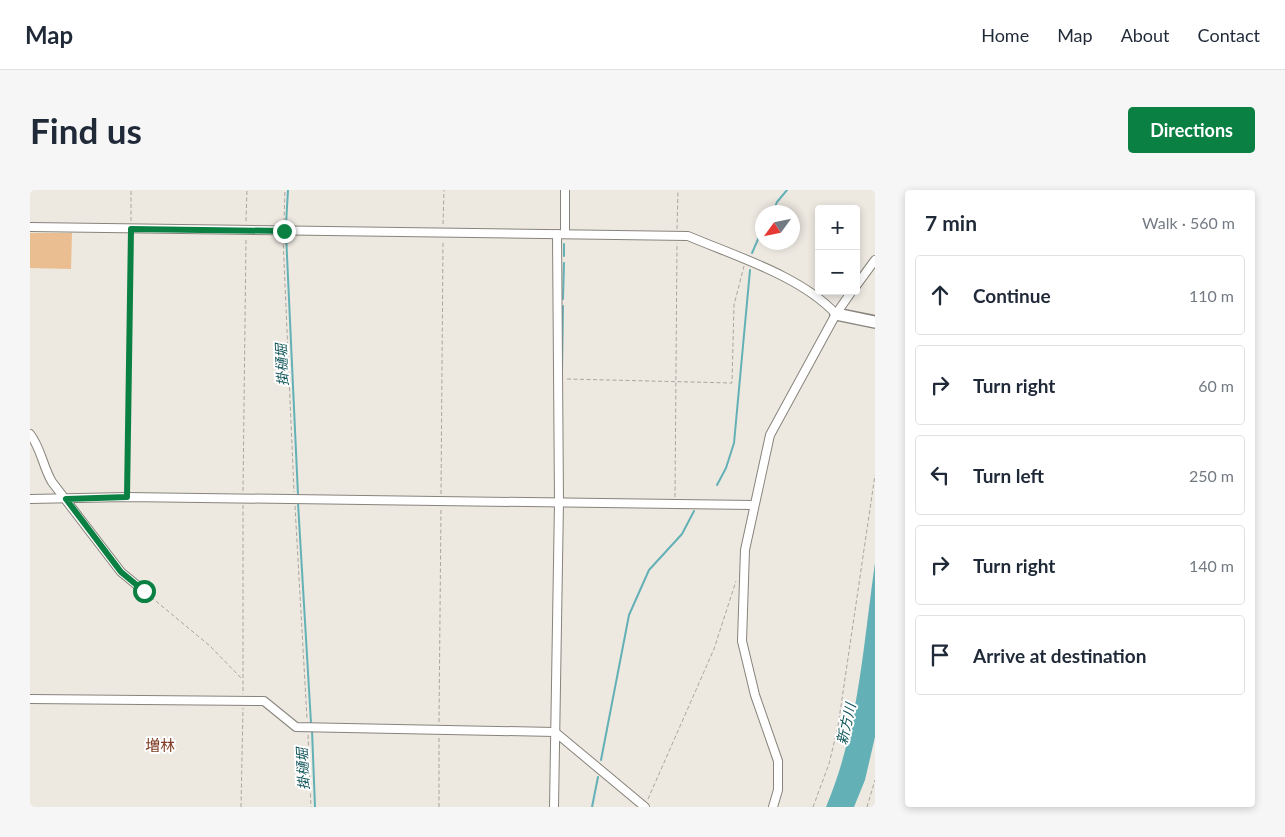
<!DOCTYPE html>
<meta charset="utf-8">
<style>
body{margin:0;font-family:Lato,"Noto Sans JP",sans-serif;background:#f6f6f7;color:#1f2937}
.controls{position:absolute;right:15px;top:15px;display:grid;overflow:hidden;border-radius:5px;box-shadow:0 2px 8px #0003}
.controls button{width:45px;height:45px;display:grid;place-items:center;padding:0;border:0;border-bottom:1px solid #e0e1e3;background:#fff;color:#1f2937;font:25px sans-serif}
.compass{position:absolute;left:725px;top:15px;width:45px;height:45px;border-radius:50%;background:#fff;box-shadow:0 2px 8px #0003;rotate:237deg}
.stop{position:absolute;width:15px;height:15px;margin:-11px;border:4px solid #0b8043;border-radius:50%;background:#fff}
.stop.end{background:#0b8043;border-color:#fff;box-shadow:0 1px 5px #0008}
.list{margin:0;padding:0;list-style:none}
h2{display:flex;justify-content:space-between;align-items:center;height:65px;margin:0;padding:0 20px;font-size:21px}
h2 small{font-size:16px;font-weight:400;color:#747a83}
.list li{display:grid;grid-template-columns:32px 1fr auto;gap:15px;align-items:center;box-sizing:border-box;height:80px;margin:0 10px 10px;padding:0 10px;border:1px solid #e0e1e3;border-radius:5px}
.list b{display:block;font-size:19px;white-space:nowrap}
.list em{font-size:16px;font-style:normal;color:#747a83}
.icon{flex:none;width:28px;height:28px;fill:none;stroke:currentColor;stroke-width:2;stroke-linecap:round;stroke-linejoin:round}
.map{position:relative;flex:none;width:845px;height:617px;overflow:hidden;border-radius:5px}
header{display:flex;align-items:center;gap:30px;box-sizing:border-box;height:70px;padding:0 25px;background:#fff;border-bottom:1px solid #e0e1e3}
header strong{font-size:24px}
nav{display:flex;gap:28px;margin-inline-start:auto;font-size:18px}
.intro{display:flex;align-items:center;justify-content:space-between;box-sizing:border-box;height:120px;padding:0 30px}
h1{margin:0;font-size:35px}
.button{padding:12px 22px;border-radius:5px;background:#0b8043;color:#fff;font-size:18px;font-weight:700}
main{display:flex;gap:30px;padding:0 30px}
aside{flex:1;background:#fff;border-radius:5px;box-shadow:0 2px 8px #0003}
.map>svg:first-child{display:block}
.water{fill:#63b1b6}
.lines{fill:none;stroke-linecap:round;stroke-linejoin:round}
.stream{stroke:#63b1b6;stroke-width:2}
.building{fill:#ebbe92}
.street-casing{stroke:#88837c;stroke-width:10}
.secondary-casing{stroke:#88837c;stroke-width:14}
.path{stroke:#aaa6a0;stroke-width:1;stroke-dasharray:4 2.5;stroke-linecap:butt}
.street{stroke:#fff;stroke-width:8}
.secondary{stroke:#fff;stroke-width:11}
.route{stroke:#0b8043;stroke-width:6}
.labels{text-anchor:middle;stroke-width:4;stroke-linejoin:round;paint-order:stroke}
.water-label{font-size:14px;font-style:italic;fill:#11565a;stroke:#fff}
.quarter-label{font-size:15px;fill:#7f3c22;stroke:#fff}
</style>
<header>
<strong>Map</strong>
<nav><a>Home</a><a>Map</a><a>About</a><a>Contact</a></nav>
</header>
<div class="intro"><h1>Find us</h1><a class="button">Directions</a></div>
<main>
<div class="map">
<svg width="845" height="617" viewBox="0 0 845 617">
<rect width="100%" height="100%" fill="#ede8e0"/>
<!-- water -->
<path class="water" d="M845,373v174l-10,43 -11,27h-28c33,-78 37,-161 49,-244z"/>
<g class="lines">
<!-- stream -->
<g class="stream">
<path d="M743,22l4,-10 10,-12"/>
<path d="M256,35l2,-35"/>
<path d="M531,36v-23"/>
<path d="M256,44l12,261"/>
<path d="M722,63l10,-23"/>
<path d="M534,66v-12"/>
<path d="M533,109l1,-36"/>
<path d="M532,181l1,-65"/>
<path d="M532,209v-23"/>
<path d="M687,295l9,-17 8,-25 16,-173"/>
<path d="M268,313l13,220"/>
<path d="M282,540l3,77"/>
<path d="M571,570l28,-145 20,-45 33,-36 12,-23"/>
<path d="M562,617l6,-30"/>
</g>
</g>
<!-- building -->
<path class="building" d="M0,43h42l-1,36 -41,-1z"/>
<g class="lines">
<!-- street casing -->
<g class="street-casing">
<g id="street">
<path d="M0,37l658,9c47,20 113,40 148,78"/>
<path d="M535,44v-44"/>
<path d="M826,96l19,-26"/>
<path d="M0,244c11,14 13,33 22,48l69,90 23,19"/>
<path d="M0,309l97,-2 626,8"/>
<path d="M0,509l234,2 32,26 259,5 90,75"/>
<path d="M524,617l5,-305 -2,-268"/>
<path d="M743,617l5,-17v-29l-23,-66 -13,-54 3,-91 25,-115 66,-121 16,-23"/>
</g>
</g>
<!-- secondary casing -->
<g class="secondary-casing">
<path id="secondary" d="M806,124l39,8"/>
</g>
<!-- path -->
<g class="path">
<path d="M101,31v-31"/>
<path d="M216,31l1,-31"/>
<path d="M254,32l1,-32"/>
<path d="M413,34l1,-34"/>
<path d="M647,39l1,-39"/>
<path d="M253,48l11,254"/>
<path d="M537,189l165,4 2,-78 10,-39"/>
<path d="M97,299l4,-254"/>
<path d="M213,301l3,-253"/>
<path d="M411,304l2,-253"/>
<path d="M645,307l2,-254"/>
<path d="M213,315v189"/>
<path d="M265,316l12,213"/>
<path d="M121,407l59,49 32,33"/>
<path d="M409,532l2,-214"/>
<path d="M278,545l3,72"/>
<path d="M618,609l66,-150 22,-68"/>
<path d="M211,617l2,-99"/>
<path d="M409,617v-69"/>
<path d="M783,617l16,-43 9,-38 37,-251"/>
<path d="M837,617l8,-27"/>
</g>
<!-- street -->
<use href="#street" class="street"/>
<!-- secondary -->
<use href="#secondary" class="secondary"/>
</g>
<g class="lines">
<!-- route -->
<path class="route" d="M114,401l-23,-19 -55,-73 61,-2 4,-268 153,2"/>
</g>
<g class="labels">
<!-- water labels -->
<g class="water-label">
<text transform="translate(252 175) rotate(-93)" y="5">掛樋堀</text>
<text transform="translate(816 534) rotate(-77)" y="5">新方川</text>
<text transform="translate(273 579) rotate(-93)" y="5">掛樋堀</text>
</g>
<!-- quarter labels -->
<g class="quarter-label">
<text x="130" y="561">増林</text>
</g>
</g>
</svg>
<div class="controls">
<button>+</button>
<button>−</button>
</div>
<svg class="compass" viewBox="-18 -18 36 36"><path d="M0-13l5 13h-10z" fill="#e53935"/><path d="M0 13l5-13h-10z" fill="#747a83"/></svg>
<div class="stop" style="left:114px;top:401px"></div>
<div class="stop end" style="left:254px;top:41px"></div>
</div>
<aside>
<h2>7 min<small>Walk · 560 m</small></h2>
<ul class="list">
<li><svg class="icon" aria-label="ahead" viewBox="0 0 24 24"><path d="M12 20V5M6 11l6-6 6 6"/></svg><div><b>Continue</b></div><em>110 m</em></li>
<li><svg class="icon" aria-label="right" viewBox="0 0 24 24"><path d="M7 20v-9h11M14 6l5 5-5 5"/></svg><div><b>Turn right</b></div><em>60 m</em></li>
<li><svg class="icon" aria-label="left" viewBox="0 0 24 24"><path d="M17 20v-9H6M10 6l-5 5 5 5"/></svg><div><b>Turn left</b></div><em>250 m</em></li>
<li><svg class="icon" aria-label="right" viewBox="0 0 24 24"><path d="M7 20v-9h11M14 6l5 5-5 5"/></svg><div><b>Turn right</b></div><em>140 m</em></li>
<li><svg class="icon" aria-label="arrive" viewBox="0 0 24 24"><path d="M6 21V4h12l-3 4 3 4H6"/></svg><div><b>Arrive at destination</b></div></li>
</ul>
</aside>
</main>
